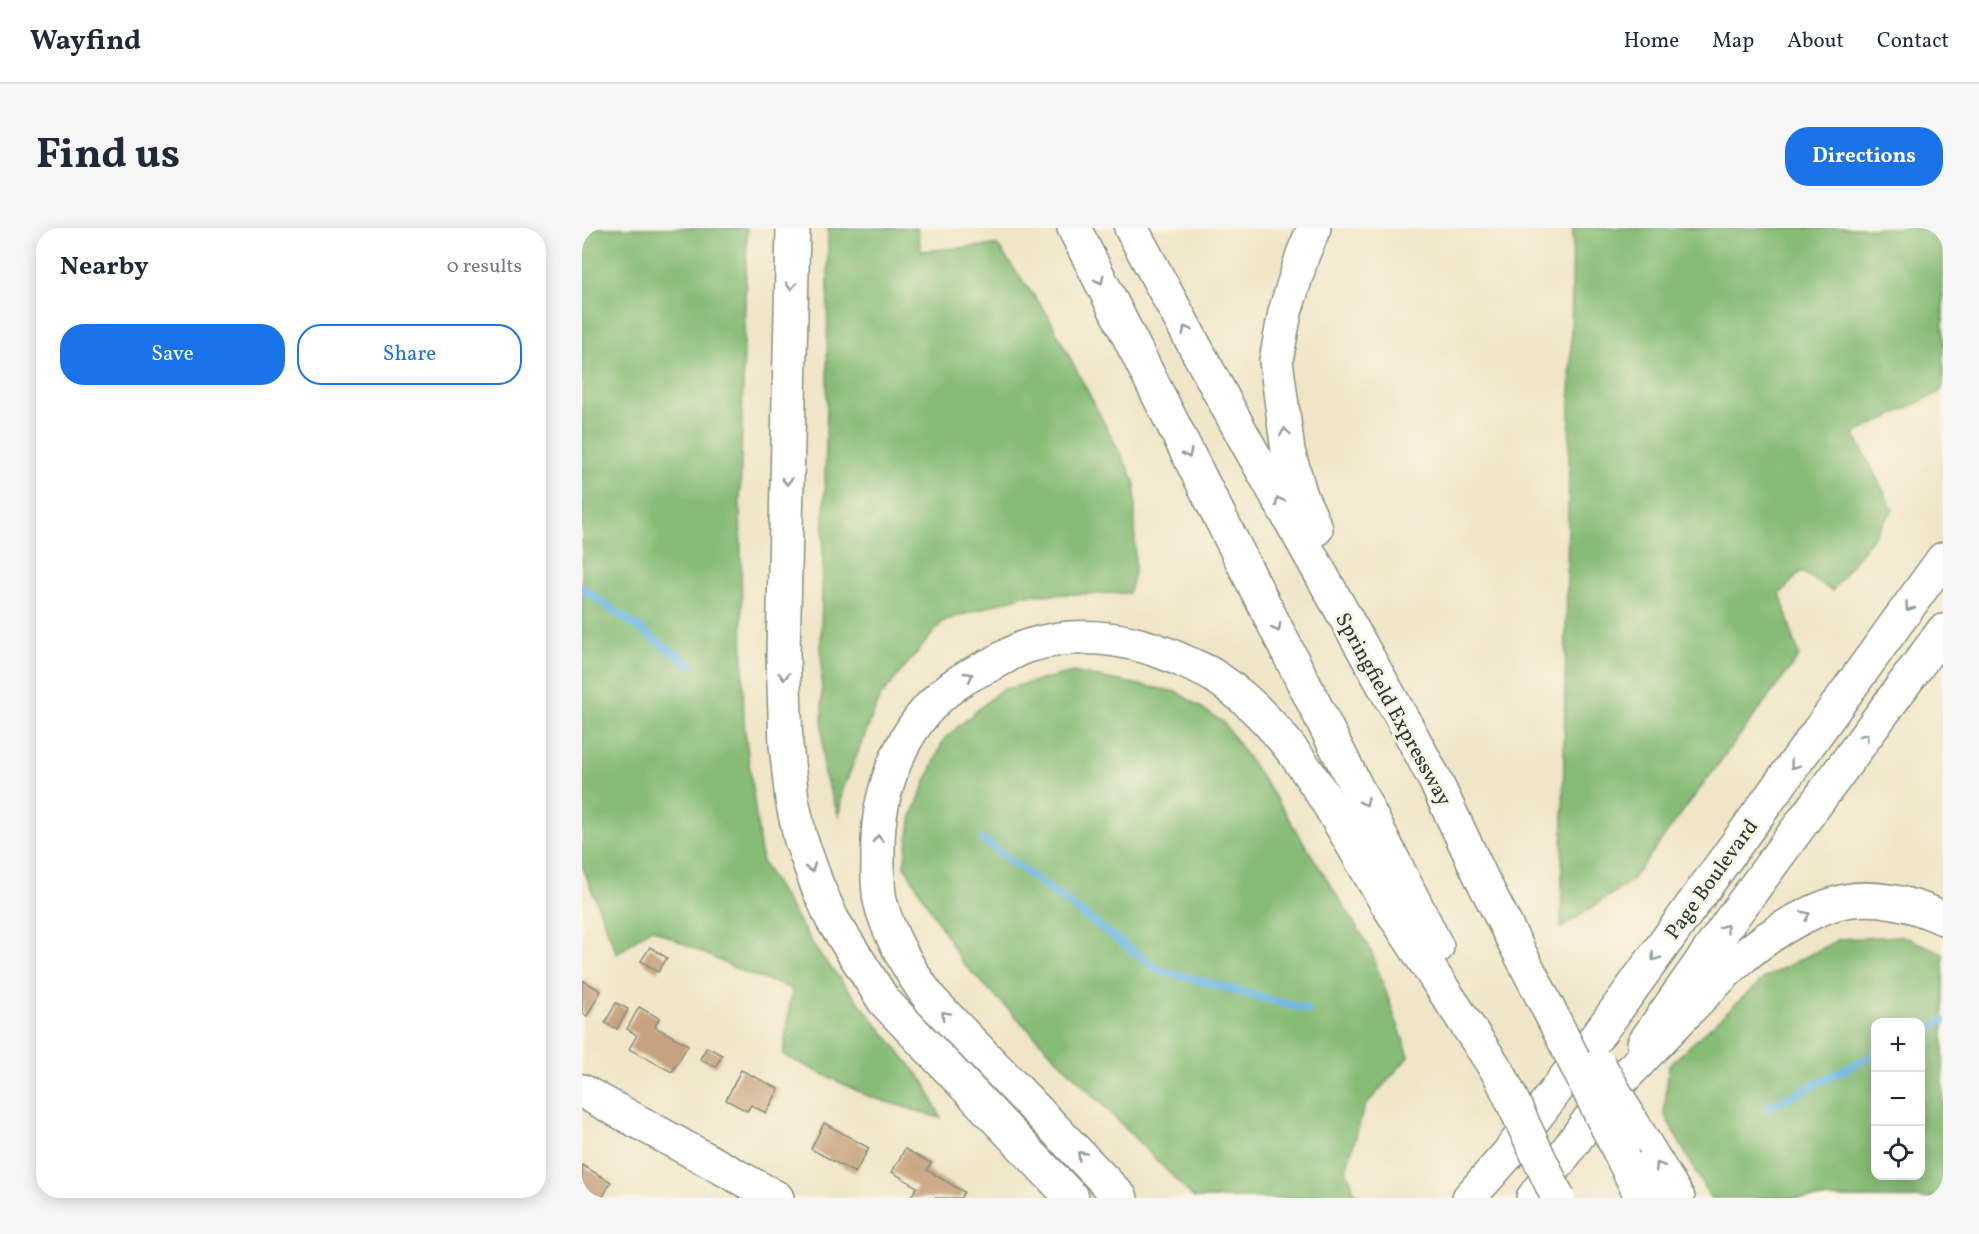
<!DOCTYPE html>
<meta charset="utf-8">
<style>
body{margin:0;font-family:Vollkorn,serif;background:#f6f6f7;color:#1f2937}
.controls{position:absolute;right:18px;bottom:18px;display:grid;overflow:hidden;border-radius:12px;box-shadow:0 3px 15px #0003}
.controls button{width:54px;height:54px;display:grid;place-items:center;padding:0;border:0;border-bottom:2px solid #e0e1e3;background:#fff;color:#1f2937;font:30px sans-serif}
.list{margin:0;padding:0;list-style:none}
h2{display:flex;justify-content:space-between;align-items:center;height:78px;margin:0;padding:0 24px;font-size:26px}
h2 small{font-size:20px;font-weight:400;color:#747a83}
.actions{display:flex;gap:12px;padding:18px 24px}
.actions a{flex:1;padding:14px 0;border:2px solid #1a73e8;border-radius:24px;text-align:center;font-size:21px;color:#1a73e8}
.actions .main{background:#1a73e8;color:#fff}
.icon{flex:none;width:33px;height:33px;fill:none;stroke:currentColor;stroke-width:2;stroke-linecap:round;stroke-linejoin:round}
.map{position:relative;flex:none;width:1361px;height:970px;overflow:hidden;border-radius:24px}
header{display:flex;align-items:center;gap:36px;box-sizing:border-box;height:84px;padding:0 30px;background:#fff;border-bottom:2px solid #e0e1e3}
header strong{font-size:28px}
nav{display:flex;gap:33px;margin-inline-start:auto;font-size:21px}
.intro{display:flex;align-items:center;justify-content:space-between;box-sizing:border-box;height:144px;padding:0 36px}
h1{margin:0;font-size:42px}
.button{padding:15px 27px;border-radius:24px;background:#1a73e8;color:#fff;font-size:21px;font-weight:700}
main{display:flex;gap:36px;padding:0 36px}
aside{flex:1;background:#fff;border-radius:24px;box-shadow:0 3px 15px #0003}
.map>svg:first-child{display:block}
.forest{fill:#87bc76;stroke:#537c55;stroke-width:1.5;fill-rule:evenodd}
.lines{fill:none;stroke-linecap:round;stroke-linejoin:round}
.stream{stroke:#6ab6e4;stroke-width:8}
.building{fill:#c6a37e}
.minor-casing{stroke:#88917e;stroke-width:36}
.major-casing{stroke:#88917e;stroke-width:36}
.highway-casing{stroke:#88917e;stroke-width:36}
.minor{stroke:#fff;stroke-width:33}
.major{stroke:#fff;stroke-width:33}
.highway{stroke:#fff;stroke-width:33}
.highway-bridge-casing{stroke:#88917e;stroke-width:36;stroke-linecap:butt}
.highway-bridge{stroke:#fff;stroke-width:33}
.oneway{stroke:#8f9e9a}
.labels{text-anchor:middle;stroke-width:6;stroke-linejoin:round;paint-order:stroke}
.street-label{font-size:21px;fill:#1f3d34;stroke:#fcf5e5}
</style>
<header>
<strong>Wayfind</strong>
<nav><a>Home</a><a>Map</a><a>About</a><a>Contact</a></nav>
</header>
<div class="intro"><h1>Find us</h1><a class="button">Directions</a></div>
<main>
<aside>
<h2>Nearby<small>0 results</small></h2>
<ul class="list">
</ul>
<div class="actions"><a class="main">Save</a><a>Share</a></div>
</aside>
<div class="map">
<svg width="1361" height="970" viewBox="0 0 1361 970">
<rect width="100%" height="100%" fill="#fcf5e5"/>
<filter id="ink" filterUnits="userSpaceOnUse"><feTurbulence type="fractalNoise" baseFrequency=".0167" numOctaves="2"/><feDisplacementMap in="SourceGraphic" scale="12" xChannelSelector="R" yChannelSelector="G"/><feConvolveMatrix kernelMatrix="1 2 1 2 8 2 1 2 1" color-interpolation-filters="sRGB"/></filter>
<filter id="wash" filterUnits="userSpaceOnUse"><feTurbulence type="fractalNoise" baseFrequency=".008" numOctaves="4" result="noise"/><feDisplacementMap in="SourceGraphic" scale="24" xChannelSelector="R" yChannelSelector="G"/><feGaussianBlur stdDeviation="1.35" result="paint"/><feColorMatrix in="noise" values="0 0 0 0 0 0 0 0 0 0 0 0 0 0 0 0 0 1.4 0 .05"/><feComposite in="paint" operator="in"/></filter>
<g filter="url(#wash)">
<rect width="100%" height="100%" fill="#f0e5c7"/>
<!-- forest -->
<g class="forest">
<path d="M0,0h165l-7,272 4,224 18,138 55,89 108,132 16,35 -71,-21 -87,-42 9,-66 -51,-18 -90,-43 -34,26 -35,-89z"/>
<path d="M246,0h89l4,23 76,-6 50,69 88,168v87l-6,24 -105,2 -81,26 -63,76 -38,95 -3,25 -16,-47 -2,-137 6,-232z"/>
<path d="M991,0h370v158l-3,6 -86,42 39,76 -61,81 -31,-20 -21,23 19,62 -168,225 -70,47z"/>
<path d="M490,444l105,20 46,30 54,78 93,148 39,108 -44,50 -19,63 11,29h-163l-232,-236 -58,-97 8,-50 32,-76 57,-49z"/>
<path d="M1320,708l41,17v245h-233l-46,-84 5,-49 95,-87 76,-39zM1294,794h44v154h-44z"/>
</g>
<g class="lines">
<!-- stream -->
<g class="stream">
<path d="M0,360l109,77"/>
<path d="M401,612l174,129 151,41"/>
<path d="M1338,804l23,-11"/>
<path d="M1185,880l109,-54"/>
</g>
</g>
<g id="blocks">
<!-- building -->
<g class="building">
<path d="M68,719l17,11 -9,14 -17,-11z"/>
<path d="M0,752l19,11 -14,25 -5,-3z"/>
<path d="M34,775l12,6 -11,20 -12,-6z"/>
<path d="M57,779l20,11 -4,9 33,18 -16,27 -43,-23 8,-14 -10,-6z"/>
<path d="M125,819l15,8 -6,12 -16,-8z"/>
<path d="M159,842l38,19 -13,24 -15,-8 -4,6 -21,-11z"/>
<path d="M242,895l45,25 -14,25 -44,-24z"/>
<path d="M323,921l26,14 -4,7 37,22 -3,6h-51l7,-11 -25,-15z"/>
<path d="M0,937l29,17 -9,16 -20,-1z"/>
</g>
</g>
</g>
<g filter="url(#ink)">
<use href="#blocks" fill-opacity="0" stroke="#88917e" stroke-width="1.5"/>
<g class="lines">
<!-- minor casing -->
<g class="minor-casing">
<path id="minor" d="M0,863l195,107"/>
</g>
<!-- major casing -->
<g class="major-casing">
<g id="major">
<path d="M1062,815l88,-125 211,-287"/>
<path d="M928,923l96,-127 337,-465"/>
<path d="M951,970l80,-111"/>
</g>
</g>
<!-- highway casing -->
<g class="highway-casing">
<g id="highway">
<path d="M211,0l-10,426 3,91 6,55 8,37 17,48 15,34 52,82 188,197"/>
<path d="M492,0l363,719"/>
<path d="M549,0l115,213 161,286 27,51 47,99 71,139"/>
<path d="M732,0l-11,26 -18,58 -9,49 12,90 13,45 15,33"/>
<path d="M1026,866c25,-26 51,-53 76,-79 37,-39 70,-74 119,-98 12,-6 25,-12 38,-15 33,-8 72,2 102,16"/>
<path d="M1057,906l39,64"/>
<path d="M1042,933l18,37"/>
<path d="M539,970l-190,-198c-20,-26 -44,-68 -51,-100 -3,-14 -2,-30 -2,-45 -2,-62 23,-131 75,-169 12,-9 26,-16 39,-22 12,-6 23,-14 36,-18 52,-16 104,-8 153,14 12,6 25,10 36,18 82,54 124,152 174,232 36,56 73,110 109,165"/>
<path d="M887,970l38,-43"/>
</g>
</g>
<!-- minor -->
<use href="#minor" class="minor"/>
<!-- major -->
<use href="#major" class="major"/>
<!-- highway -->
<use href="#highway" class="highway"/>
<!-- highway-bridge casing -->
<g class="highway-bridge-casing">
<g id="highway-bridge">
<path d="M970,788l72,145"/>
<path d="M1017,837l40,69"/>
<path d="M918,847l58,123"/>
</g>
</g>
<!-- highway-bridge -->
<use href="#highway-bridge" class="highway-bridge"/>
</g>
<!-- one-way arrows -->
<defs><path id="oneway-chevron" d="M-2-3.5L2.5 0L-2 3.5" fill="none" stroke-width="1.6" stroke-linecap="round" stroke-linejoin="round" transform="scale(1.5)"/></defs>
<g class="oneway">
<use href="#oneway-chevron" transform="translate(518 52) rotate(63)"/>
<use href="#oneway-chevron" transform="translate(209 58) rotate(92)"/>
<use href="#oneway-chevron" transform="translate(604 102) rotate(-118)"/>
<use href="#oneway-chevron" transform="translate(703 204) rotate(-98)"/>
<use href="#oneway-chevron" transform="translate(606 226) rotate(63)"/>
<use href="#oneway-chevron" transform="translate(205 253) rotate(91)"/>
<use href="#oneway-chevron" transform="translate(697 273) rotate(-119)"/>
<use href="#oneway-chevron" transform="translate(1327 379) rotate(126)"/>
<use href="#oneway-chevron" transform="translate(695 400) rotate(63)"/>
<use href="#oneway-chevron" transform="translate(202 448) rotate(89)"/>
<use href="#oneway-chevron" transform="translate(387 448) rotate(-30)"/>
<use href="#oneway-chevron" transform="translate(1283 509) rotate(-54)"/>
<use href="#oneway-chevron" transform="translate(1212 537) rotate(126)"/>
<use href="#oneway-chevron" transform="translate(783 574) rotate(63)"/>
<use href="#oneway-chevron" transform="translate(296 611) rotate(-90)"/>
<use href="#oneway-chevron" transform="translate(229 640) rotate(71)"/>
<use href="#oneway-chevron" transform="translate(1224 687) rotate(-26)"/>
<use href="#oneway-chevron" transform="translate(1143 700) rotate(-55)"/>
<use href="#oneway-chevron" transform="translate(1073 729) rotate(126)"/>
<use href="#oneway-chevron" transform="translate(363 787) rotate(-133)"/>
<use href="#oneway-chevron" transform="translate(499 927) rotate(-134)"/>
<use href="#oneway-chevron" transform="translate(1077 938) rotate(-122)"/>
</g>
</g>
<g class="labels">
<!-- street labels -->
<g class="street-label">
<text transform="translate(812 481) rotate(61)" y="7">Springfield Expressway</text>
<text transform="translate(1129 651) rotate(-54)" y="7">Page Boulevard</text>
</g>
</g>
</svg>
<div class="controls">
<button>+</button>
<button>−</button>
<button><svg class="icon" aria-label="locate" viewBox="0 0 24 24"><circle cx="12" cy="12" r="6"/><path d="M12 2v4M12 18v4M2 12h4M18 12h4"/></svg></button>
</div>
</div>
</main>
